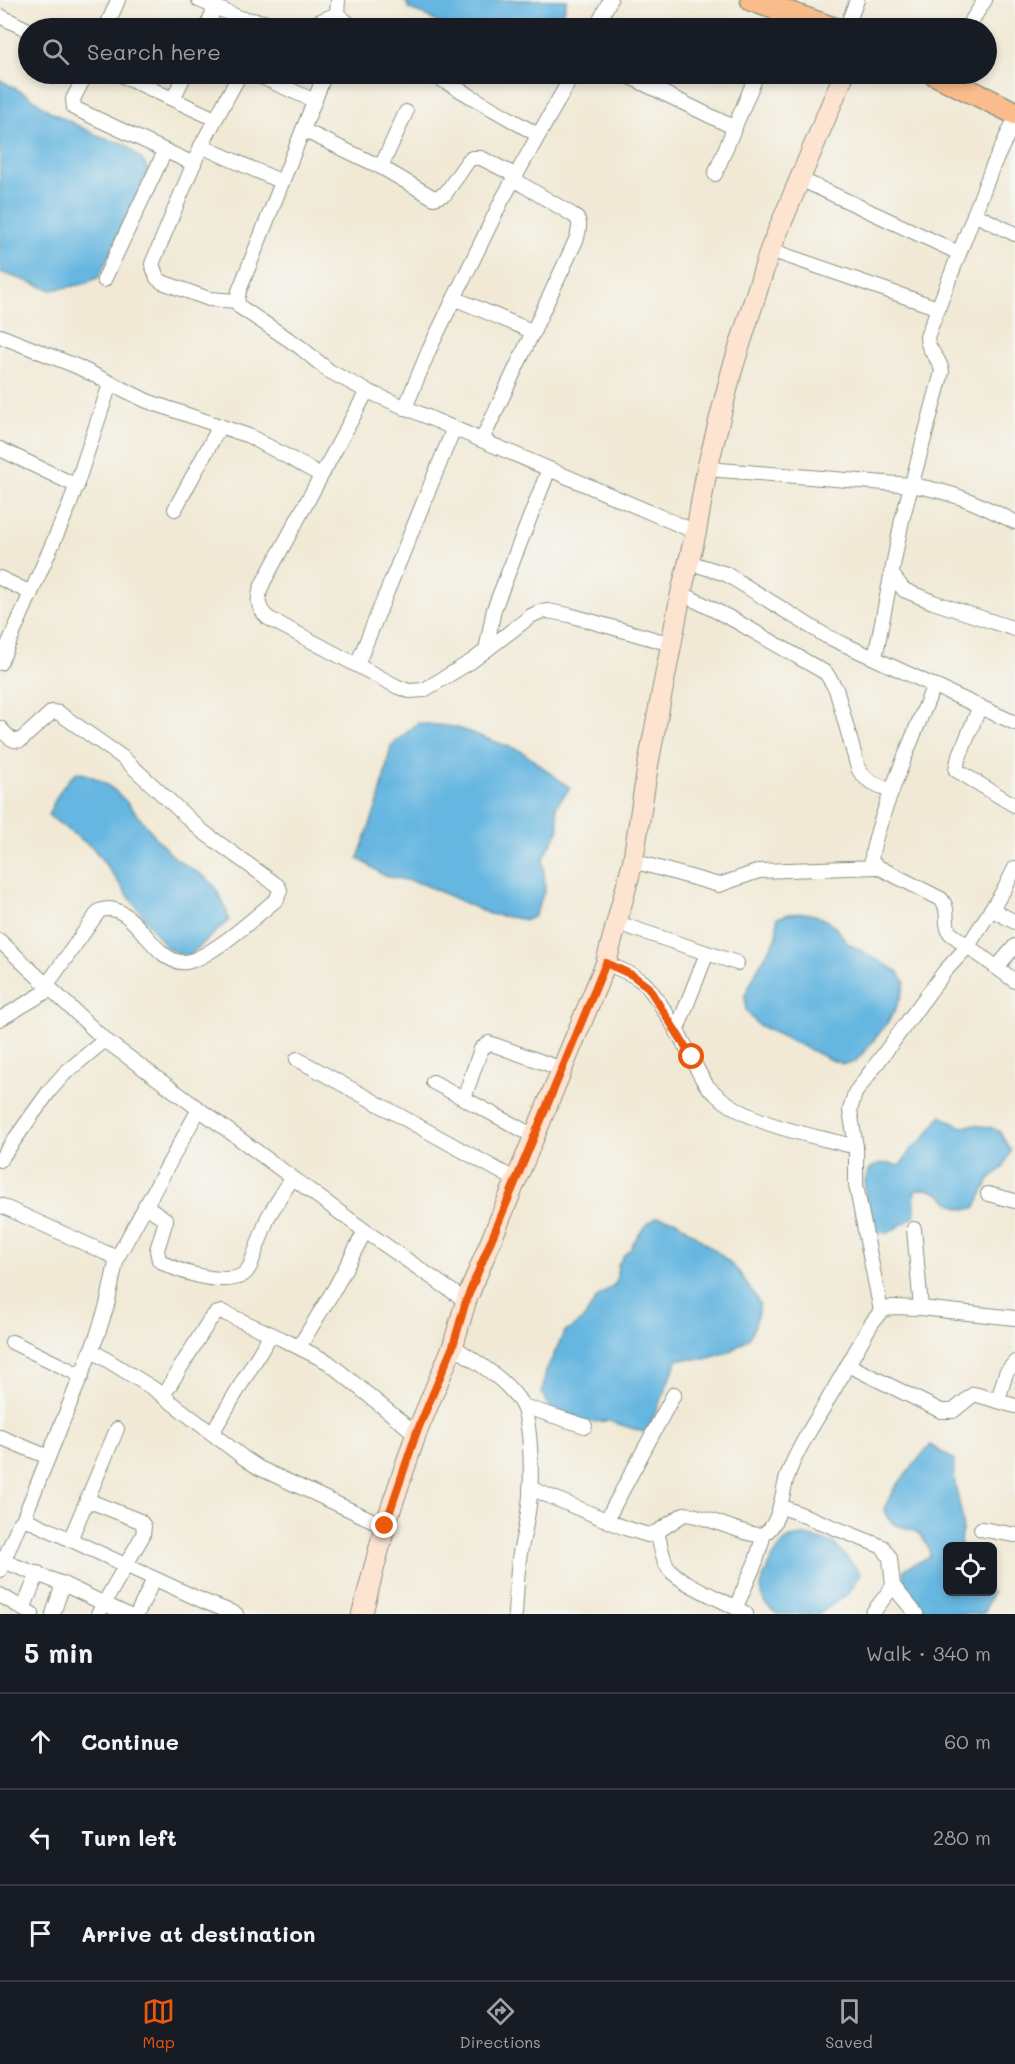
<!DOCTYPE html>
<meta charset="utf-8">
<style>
body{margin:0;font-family:Mali,sans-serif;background:#20242c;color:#f1f3f6}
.controls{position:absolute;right:18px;bottom:18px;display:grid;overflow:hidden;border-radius:9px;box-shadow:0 3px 9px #0003}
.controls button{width:54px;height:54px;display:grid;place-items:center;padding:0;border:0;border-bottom:2px solid #363941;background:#171b24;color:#f1f3f6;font:30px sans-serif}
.stop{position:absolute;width:18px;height:18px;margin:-14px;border:4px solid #ea580c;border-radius:50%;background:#fff}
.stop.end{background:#ea580c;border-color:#fff;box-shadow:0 2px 6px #0008}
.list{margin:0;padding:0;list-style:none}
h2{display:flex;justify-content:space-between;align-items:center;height:78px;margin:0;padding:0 24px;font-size:26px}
h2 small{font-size:20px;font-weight:400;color:#9ea1a6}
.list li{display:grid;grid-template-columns:39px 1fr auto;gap:18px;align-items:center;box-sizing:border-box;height:96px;padding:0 24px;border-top:2px solid #363941}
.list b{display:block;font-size:22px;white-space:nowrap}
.list em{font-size:20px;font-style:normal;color:#9ea1a6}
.icon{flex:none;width:33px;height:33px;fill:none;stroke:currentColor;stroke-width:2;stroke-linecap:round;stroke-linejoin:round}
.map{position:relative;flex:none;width:1015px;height:1614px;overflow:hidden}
.search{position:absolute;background:#171b24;box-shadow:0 3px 9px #0003;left:18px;right:18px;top:18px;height:66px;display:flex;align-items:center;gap:15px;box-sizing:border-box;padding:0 21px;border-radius:33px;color:#9ea1a6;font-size:22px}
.sheet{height:366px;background:#171b24}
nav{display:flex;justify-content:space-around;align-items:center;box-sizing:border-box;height:84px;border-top:2px solid #363941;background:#171b24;font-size:16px;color:#9ea1a6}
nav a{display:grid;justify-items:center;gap:3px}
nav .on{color:#ea580c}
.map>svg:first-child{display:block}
.water{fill:#65b6e0;stroke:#427a8a;stroke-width:1.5}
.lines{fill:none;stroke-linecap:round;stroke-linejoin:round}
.street-casing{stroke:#889384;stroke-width:16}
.secondary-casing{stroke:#889384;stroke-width:22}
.primary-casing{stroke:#889384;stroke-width:25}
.street{stroke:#fff;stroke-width:14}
.secondary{stroke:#fde4d1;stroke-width:20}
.primary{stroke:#fabc8b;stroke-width:22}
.route{stroke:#ea580c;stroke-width:8}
</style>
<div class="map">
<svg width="1015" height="1614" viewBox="0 0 1015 1614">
<rect width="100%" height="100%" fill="#f6f6f2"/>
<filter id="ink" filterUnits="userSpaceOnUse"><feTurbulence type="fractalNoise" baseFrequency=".0167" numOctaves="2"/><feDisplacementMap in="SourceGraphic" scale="12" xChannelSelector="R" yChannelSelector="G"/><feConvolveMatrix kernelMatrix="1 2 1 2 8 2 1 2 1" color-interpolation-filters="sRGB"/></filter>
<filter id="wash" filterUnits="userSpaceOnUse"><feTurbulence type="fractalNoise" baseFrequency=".008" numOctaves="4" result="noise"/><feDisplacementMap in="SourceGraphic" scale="24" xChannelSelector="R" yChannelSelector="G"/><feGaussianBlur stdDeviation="1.35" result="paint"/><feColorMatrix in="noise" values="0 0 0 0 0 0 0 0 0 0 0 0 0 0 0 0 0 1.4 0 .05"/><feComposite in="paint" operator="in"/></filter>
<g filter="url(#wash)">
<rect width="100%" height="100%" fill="#f1e9d5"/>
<!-- water -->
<g class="water">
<path d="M405,0h162l-8,28h-112l-26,-15 -12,-4z"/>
<path d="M0,80l29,16 22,16 51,26 23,6 17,16 6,10 -49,107 -15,7 -32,6 -52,-18z"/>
<path d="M418,723l37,4 66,24 49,37 -14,18 3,23 -16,30 2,30 -10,27 -8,4 -38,-6 -66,-30 -40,-9 -25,-17 21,-58 12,-54z"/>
<path d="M77,772c47,9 64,55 96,84 12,11 31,17 41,30 7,11 12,22 15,34l-39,35 -11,-1 -13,-7 -72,-98 -46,-34c8,-17 14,-31 29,-43z"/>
<path d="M803,913l12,2 13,6 10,9 9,13 50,28 8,11c-6,32 -30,57 -50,80l-12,2 -12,-4 -73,-35 -12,-14 -1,-16 13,-27 19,-31v-19l12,-4z"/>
<path d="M941,1116l20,11 11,-2 17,2 10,4 12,20 -8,17 -13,10 -15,30c-24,6 -26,-14 -45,-18 -5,-2 -10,-1 -15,0 -2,10 2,18 -1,27l-26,16 -12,-1c-12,-26 -26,-81 24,-66l11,-17 10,-7z"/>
<path d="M657,1217l18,3 46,35 18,17 21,32 -4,18 -7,16 -18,13 -25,8h-28l-24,57 -6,12 -5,4 -34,-11 -18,1 -16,-4 -27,-11 -6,-14 4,-22 18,-38 19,-13 14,-22 19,-15 2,-18 6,-10 7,-6 2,-6 12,-17z"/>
<path d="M930,1445l24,15c-2,20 5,38 8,58 2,5 -1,20 -1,28h-13v46h44l-7,19 -3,3h-54l-22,-22 -3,-21c7,-8 19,-8 27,-16 -9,-41 -38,-15 -46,-46l10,-20z"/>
<path d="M805,1536l29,7 26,30 -11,20 -30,21h-42c-7,-5 -16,-13 -16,-23 0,-14 16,-48 30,-53 4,-1 10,-2 14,-2z"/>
</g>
</g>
<g filter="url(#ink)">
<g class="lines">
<!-- street casing -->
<g class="street-casing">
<g id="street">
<path d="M199,0l41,18 40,7h31l26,-11"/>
<path d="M338,0l-1,14 17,14"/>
<path d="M0,16l28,14"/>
<path d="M106,28l12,-28"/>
<path d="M206,28l9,-20"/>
<path d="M596,28l14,-28"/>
<path d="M776,28l7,-17"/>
<path d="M846,28l11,-28"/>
<path d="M967,28l18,-28"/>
<path d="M86,74l-13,25 1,9 120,56"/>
<path d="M119,74l96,45"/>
<path d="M255,74l60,27"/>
<path d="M325,74l-86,217 -2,10 3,6 60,40 29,24 38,20 329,141"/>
<path d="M432,74l106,61"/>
<path d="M624,74l111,54"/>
<path d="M173,99l12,-25"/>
<path d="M303,130l78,37 53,31 11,-4 23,-33 4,-3h9l34,17"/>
<path d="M201,146l81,36"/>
<path d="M381,167l25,-55"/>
<path d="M715,174l42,-100"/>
<path d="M800,179l159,74"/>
<path d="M974,214l41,20"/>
<path d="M770,250l168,58"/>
<path d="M104,280l61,-129"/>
<path d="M456,299l78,33"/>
<path d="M237,301l-28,-2 -47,-17 -5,-4 -5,-14 49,-118 39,-72"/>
<path d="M0,336l76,30 71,35 102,35 72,39"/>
<path d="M367,391l-104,192c-6,14 -7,24 5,35l130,69 11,4 15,-1 48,-29 59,-45 8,-4 9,-1 21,4 102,29"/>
<path d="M405,408l24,-58 73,-150 71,-126"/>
<path d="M482,440l95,-202c2,-10 5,-17 -4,-23l-60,-36"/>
<path d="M0,449l77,37"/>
<path d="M707,469l204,16c43,7 66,18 104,37"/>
<path d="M175,509l45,-83"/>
<path d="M688,562l38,12 100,62 189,87"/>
<path d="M891,573l13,17 29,12 82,27"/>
<path d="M0,578l31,15"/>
<path d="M681,593l53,27 92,53 10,16 22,79c7,14 20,17 34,23"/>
<path d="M486,650l8,-41 55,-140"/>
<path d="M875,658l27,-138 40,-148c-1,-14 -15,-20 -15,-35l65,-169 23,-49"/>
<path d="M0,663l70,-159 40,-120"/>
<path d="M357,665l97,-237"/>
<path d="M934,685c-11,28 -67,157 -62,178l6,4 63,32c10,11 2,23 9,34l65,48"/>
<path d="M980,706l-22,54 -2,10 58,35"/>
<path d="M0,728c6,6 12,15 21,12l31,-28 7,1 63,44 80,74 76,55 2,4 -3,9c-21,17 -66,59 -91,63 -33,5 -52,-66 -87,-51l-53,75"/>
<path d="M633,861l86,24 40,-14 119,-4"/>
<path d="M991,909l24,13"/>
<path d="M617,923l120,40"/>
<path d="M0,941l105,99 260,191 101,70"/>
<path d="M606,963c12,6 26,10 37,19 12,10 39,57 47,73 6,11 10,22 18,32 38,39 97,46 148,60"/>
<path d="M997,967l18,-21"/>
<path d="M0,1019l49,-29"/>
<path d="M676,1032l31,-79"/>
<path d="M297,1059l219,121"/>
<path d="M433,1082l101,54"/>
<path d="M464,1098l17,-49 8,-6 73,26"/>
<path d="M0,1160l50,-70 15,-17 40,-33"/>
<path d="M988,1194l27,7"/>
<path d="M0,1205l117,53"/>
<path d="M145,1205l21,15 -9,30 2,10c18,12 61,25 82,16 4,-2 7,-6 9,-10l18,-49 24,-39"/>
<path d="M914,1229l7,79"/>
<path d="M881,1311l-25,-126v-38l-6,-37 5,-17 90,-122 23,-25 37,-58 10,-20"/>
<path d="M12,1342l70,34"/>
<path d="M453,1346c24,17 54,33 69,59 10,19 10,78 7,100 -2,18 -7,36 -10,54 -2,18 -3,37 -4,55"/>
<path d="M299,1347l36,-59 30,-57"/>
<path d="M91,1350l63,39 90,69 15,10 126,58"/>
<path d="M848,1365l93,46h12l21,-17 41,12"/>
<path d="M163,1396l46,-75 6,-7 7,-2 60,27 46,23 88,72"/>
<path d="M998,1400l8,-27 9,-11"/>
<path d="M523,1406l62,20"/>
<path d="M212,1433l59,-99"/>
<path d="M0,1437l48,20"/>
<path d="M530,1488l95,40 23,7 9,-3 27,-18c20,0 67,25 79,20 17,-7 19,-42 24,-57 9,-26 25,-50 39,-74 15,-26 30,-52 45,-79l10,-13 11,-4 29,1 94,10"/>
<path d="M87,1500l53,21 4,5 -1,9 -45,79"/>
<path d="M780,1506l103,41 7,11 3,28 23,28"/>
<path d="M607,1519l67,-125"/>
<path d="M23,1520l74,-184 10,-31 10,-47 82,-149"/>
<path d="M981,1529l34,6"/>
<path d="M657,1532c3,11 5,23 9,32 8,19 61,36 80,50"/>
<path d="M70,1540l47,-111"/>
<path d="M0,1560l63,24 63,30"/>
<path d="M0,1570l19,-46 4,-4h5l175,81 33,13"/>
<path d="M0,1595l32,19"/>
<path d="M736,1607l20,-46 8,-27"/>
<path d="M23,1609l15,-36"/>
<path d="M53,1614l10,-30"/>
<path d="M137,1614l17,-35"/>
<path d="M872,1614l21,-28"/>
</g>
</g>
<!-- secondary casing -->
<g class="secondary-casing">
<path id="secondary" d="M362,1614l23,-88 31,-92 37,-88 13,-45 140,-338 27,-102 15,-96 33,-172 15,-61 11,-63 25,-99 38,-120 74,-176"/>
</g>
<!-- primary casing -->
<g class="primary-casing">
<g id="primary">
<path d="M752,0l80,28"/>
<path d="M935,74l80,39"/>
</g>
</g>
<!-- street -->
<use href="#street" class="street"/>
<!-- secondary -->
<use href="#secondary" class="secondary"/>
<!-- primary -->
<use href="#primary" class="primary"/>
</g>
</g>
<g class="lines" filter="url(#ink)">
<!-- route -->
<path class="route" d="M385,1526l31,-92 37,-88 13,-45 140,-338 26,12 16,12 44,70"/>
</g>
</svg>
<div class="controls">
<button><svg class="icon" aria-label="locate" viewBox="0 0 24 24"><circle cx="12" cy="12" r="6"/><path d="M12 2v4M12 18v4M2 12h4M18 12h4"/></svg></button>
</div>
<div class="stop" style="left:692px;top:1057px"></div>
<div class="stop end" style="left:385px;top:1526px"></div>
<div class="search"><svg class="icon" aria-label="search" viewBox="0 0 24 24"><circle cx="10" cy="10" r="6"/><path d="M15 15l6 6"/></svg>Search here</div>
</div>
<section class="sheet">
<h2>5 min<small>Walk · 340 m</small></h2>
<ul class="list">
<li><svg class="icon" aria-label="ahead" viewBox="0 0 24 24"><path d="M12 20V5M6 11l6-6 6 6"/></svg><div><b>Continue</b></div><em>60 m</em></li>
<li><svg class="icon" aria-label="left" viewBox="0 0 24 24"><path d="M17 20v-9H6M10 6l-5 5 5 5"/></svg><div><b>Turn left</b></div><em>280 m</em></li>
<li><svg class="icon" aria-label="arrive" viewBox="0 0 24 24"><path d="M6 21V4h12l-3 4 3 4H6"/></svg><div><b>Arrive at destination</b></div></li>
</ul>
</section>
<nav>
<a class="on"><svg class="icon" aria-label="map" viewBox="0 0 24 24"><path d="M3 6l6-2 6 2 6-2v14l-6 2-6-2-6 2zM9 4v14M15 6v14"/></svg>Map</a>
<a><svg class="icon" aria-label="directions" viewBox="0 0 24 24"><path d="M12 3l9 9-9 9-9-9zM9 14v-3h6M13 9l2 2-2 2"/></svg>Directions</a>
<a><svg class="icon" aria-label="saved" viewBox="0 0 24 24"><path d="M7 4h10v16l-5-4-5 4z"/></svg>Saved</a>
</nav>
